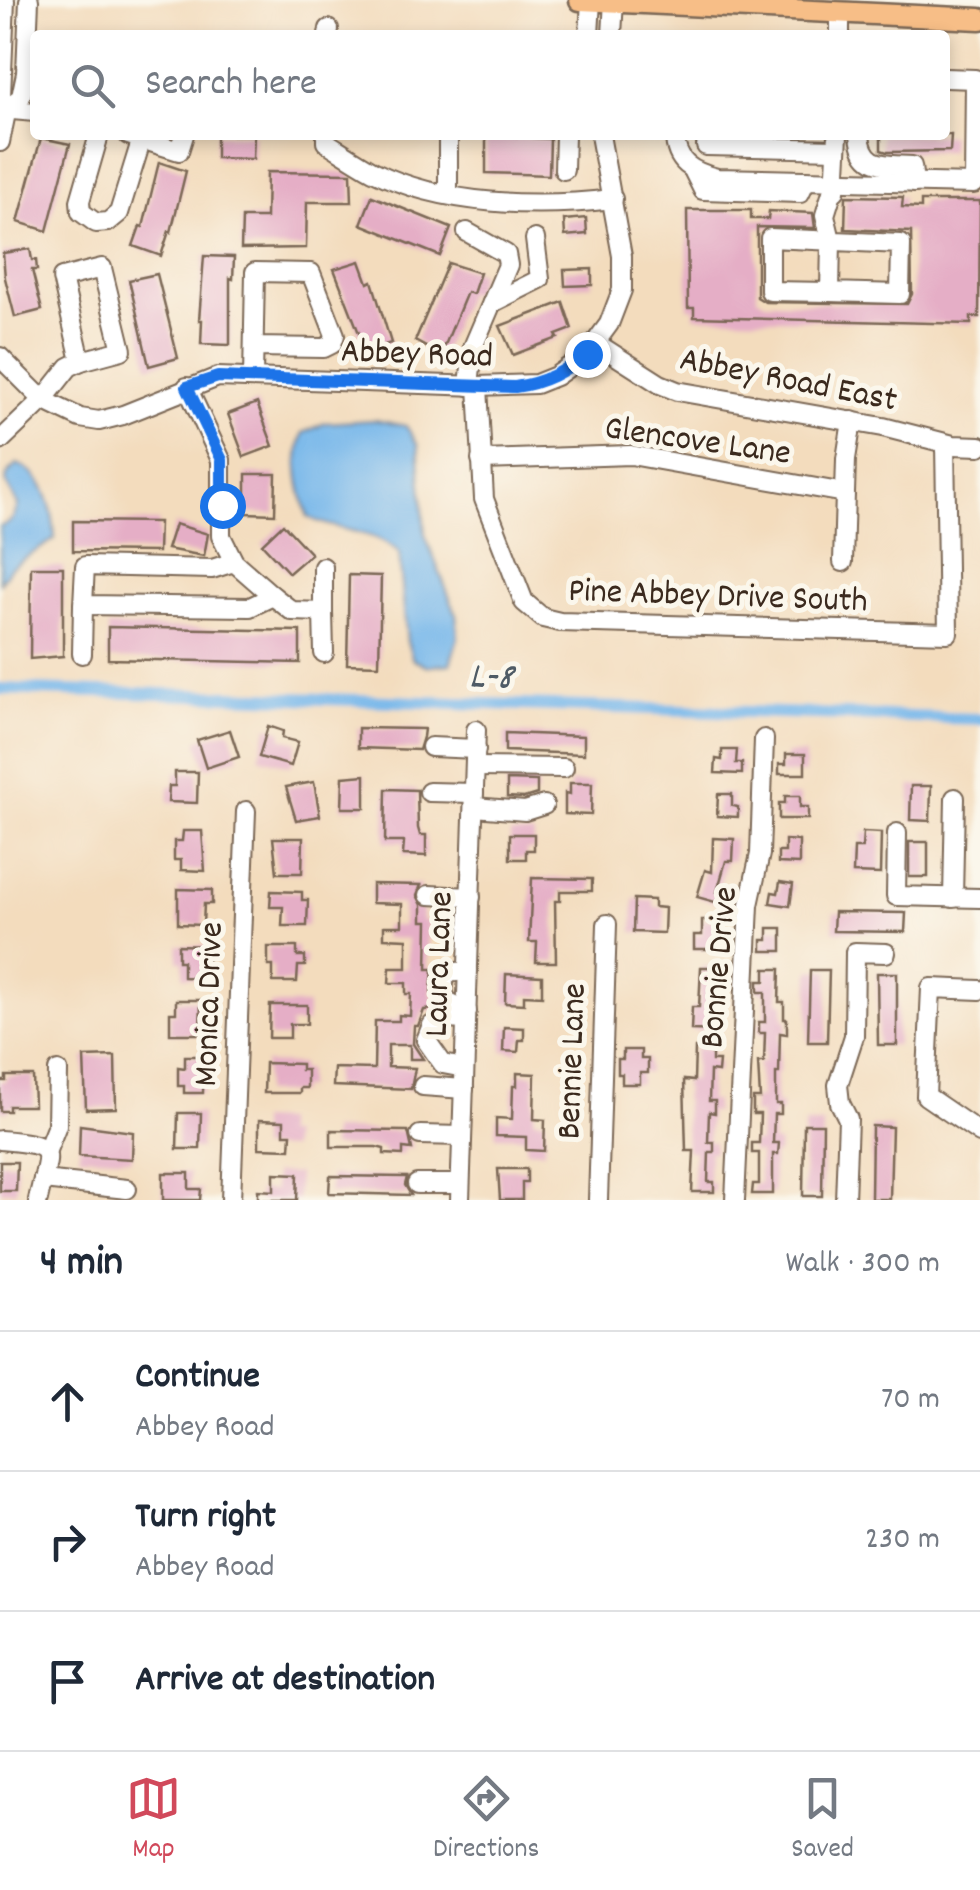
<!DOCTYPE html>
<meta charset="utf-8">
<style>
body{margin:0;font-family:Dekko,sans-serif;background:#f2f2f3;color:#1f2937}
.stop{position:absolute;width:30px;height:30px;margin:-22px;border:8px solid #1a73e8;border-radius:50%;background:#fff}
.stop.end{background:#1a73e8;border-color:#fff;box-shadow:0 2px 10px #0008}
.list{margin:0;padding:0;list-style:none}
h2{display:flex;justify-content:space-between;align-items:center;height:130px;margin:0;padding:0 40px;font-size:42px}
h2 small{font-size:32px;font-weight:400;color:#747a83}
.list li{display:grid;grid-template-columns:65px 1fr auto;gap:30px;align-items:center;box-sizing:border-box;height:140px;padding:0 40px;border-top:2px solid #e0e1e3}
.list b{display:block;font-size:38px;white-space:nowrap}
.list p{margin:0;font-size:32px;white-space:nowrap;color:#747a83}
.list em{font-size:32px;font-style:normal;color:#747a83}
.icon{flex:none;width:55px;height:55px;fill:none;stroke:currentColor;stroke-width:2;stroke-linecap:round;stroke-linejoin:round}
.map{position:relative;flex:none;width:980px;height:1200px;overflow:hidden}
.search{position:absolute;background:#fff;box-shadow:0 5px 15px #0003;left:30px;right:30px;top:30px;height:110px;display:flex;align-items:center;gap:25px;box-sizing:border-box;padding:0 35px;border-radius:10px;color:#747a83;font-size:38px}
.sheet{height:550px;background:#fff}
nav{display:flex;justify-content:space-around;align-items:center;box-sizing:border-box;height:140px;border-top:2px solid #e0e1e3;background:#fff;font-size:28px;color:#747a83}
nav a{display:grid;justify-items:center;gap:5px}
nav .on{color:#d1495b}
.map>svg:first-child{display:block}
.water{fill:#75b6ea;stroke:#587084;stroke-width:2.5}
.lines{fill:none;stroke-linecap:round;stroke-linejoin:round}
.canal{stroke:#75b6ea;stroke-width:12}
.building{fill:#e5aec6}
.minor-casing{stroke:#7b6856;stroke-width:22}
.major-casing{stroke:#7b6856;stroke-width:25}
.minor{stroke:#fff;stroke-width:18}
.major{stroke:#f7be87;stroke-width:20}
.route{stroke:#1a73e8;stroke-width:12}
.labels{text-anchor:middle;stroke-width:10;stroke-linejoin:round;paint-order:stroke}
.street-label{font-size:35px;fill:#3b2a1e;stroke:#fbf7ec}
.water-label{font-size:38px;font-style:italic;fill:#4f5b65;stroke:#fbf7ec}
</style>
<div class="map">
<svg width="980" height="1200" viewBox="0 0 980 1200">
<rect width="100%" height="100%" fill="#fbf7ec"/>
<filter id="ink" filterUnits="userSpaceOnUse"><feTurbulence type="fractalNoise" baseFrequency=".01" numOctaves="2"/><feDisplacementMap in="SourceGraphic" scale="20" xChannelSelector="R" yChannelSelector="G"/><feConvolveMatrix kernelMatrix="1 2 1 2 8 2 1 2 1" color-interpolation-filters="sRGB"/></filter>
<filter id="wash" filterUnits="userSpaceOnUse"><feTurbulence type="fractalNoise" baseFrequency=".0048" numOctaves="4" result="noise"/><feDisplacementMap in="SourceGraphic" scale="40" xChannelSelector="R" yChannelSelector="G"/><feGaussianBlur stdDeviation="2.25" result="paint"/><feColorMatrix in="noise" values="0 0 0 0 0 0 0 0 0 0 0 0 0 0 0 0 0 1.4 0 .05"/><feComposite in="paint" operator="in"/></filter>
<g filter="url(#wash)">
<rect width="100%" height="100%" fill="#f3dcbd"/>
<!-- water -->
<g class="water">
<path d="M375,420l31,6 12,19 7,90 31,79 2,23 -8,27 -22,2 -15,-6 -6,-18 -8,-90c-27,-24 -61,-19 -91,-35 -9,-31 -15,-53 -5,-84l22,-10z"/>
<path d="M17,464c29,11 37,48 38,75l-44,28 -11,16v-57c12,-2 15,-10 18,-21l-12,-22 1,-8z"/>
</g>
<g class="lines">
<!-- canal -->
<path class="canal" d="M0,689l980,30"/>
</g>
<g id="blocks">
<!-- building -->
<g class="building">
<path d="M216,135h38l-1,24 -37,-1z"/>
<path d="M486,135l64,4 -1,36 -63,-2z"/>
<path d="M881,135h70l-1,16 -63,1 -6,-2z"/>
<path d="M41,138l29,6 -23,87 -29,-9z"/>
<path d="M159,162l27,9 -15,61 -2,-1 -8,25 -28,-10 7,-20 3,1z"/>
<path d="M267,172l84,1 1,29h-45l-1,46 -65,1 1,-31h24z"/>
<path d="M372,196l79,32 -11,28 -79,-32z"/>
<path d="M846,196l57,1 -1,10 19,1v-7h59l-1,116h-8v7l-277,-7v-9h-6l-1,-98h64v9h17l1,-8 44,2 2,15 -58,-1v70l8,5 142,2 5,-10 -1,-62 -66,-3z"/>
<path d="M586,218l1,16 -22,2 -1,-16z"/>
<path d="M30,249l2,11h4l1,10h-5l10,40 -27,7 -10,-39 -2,-25z"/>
<path d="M204,256l30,1 -1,22 -3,-1v67l-29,-1 1,-24h-3z"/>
<path d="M360,261l8,22 4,-2 19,62 -25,8 -32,-82z"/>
<path d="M448,263l32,10 -7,21 -6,-2 -26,63 -26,-14z"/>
<path d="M592,269v16l-27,1 -1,-16z"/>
<path d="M157,274l21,84 -29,8 -20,-86z"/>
<path d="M563,302l9,27 -16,6 2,3 -45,17 -13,-29z"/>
<path d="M257,403l16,43 -29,11 -16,-43z"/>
<path d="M246,474h30l-1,40 -29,-1z"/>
<path d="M73,521l86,1 -1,30 -85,-1z"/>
<path d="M175,524l33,10 -4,22 -37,-7z"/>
<path d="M283,524l28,30 -22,19 -27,-29z"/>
<path d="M31,567h32v89l-33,3z"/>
<path d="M349,575l32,1 -2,89 -32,-1z"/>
<path d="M108,627l192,4v32l-192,-4z"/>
<path d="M268,726l15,5 -1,7 16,4 -7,24 -32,-9z"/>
<path d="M358,728l66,1 -1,8 -4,13 -61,-2z"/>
<path d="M230,730l9,27 -33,11 -9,-28z"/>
<path d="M505,733l79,3v18l-79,-3z"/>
<path d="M722,750h15l-1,13h6v11l-27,-1 1,-14 6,1z"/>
<path d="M786,754h19v20h-26v-10h7z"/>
<path d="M175,772h23l-1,31 -29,-1 1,-16h6z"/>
<path d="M365,775v33h-23l1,-31z"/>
<path d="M507,780l30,1v13l-13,4 -17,-1z"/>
<path d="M314,782l6,34 -24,4 -10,-33z"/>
<path d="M570,783h22l-1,32 -26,-1v-21l5,1z"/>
<path d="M911,786h20l-1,35 -20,-1z"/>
<path d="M386,789l31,1 1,38 2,7h6v21l-23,-1 1,-13h-19z"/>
<path d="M718,794h14v12l6,1v10l-21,-1z"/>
<path d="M785,796h15v11h8v12h-29v-16h6z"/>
<path d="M183,831h19l3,40 -24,-1v-10h-7v-19h8z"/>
<path d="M863,832l18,1 -1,41 -27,-1 1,-25h8z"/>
<path d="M510,834h24v16h-8v9h-16z"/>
<path d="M273,838h30l-1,35h-25z"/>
<path d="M713,838l21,1 -1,22h-7l-9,31 7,2 -2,10 -25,-7 8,-27 7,2z"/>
<path d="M785,840l14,1v23l-21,-1v-11h7z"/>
<rect x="909" y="842" width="19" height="35"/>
<path d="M532,878l60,1v12h-32v10h-5l1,61h-20l1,-20h-8z"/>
<path d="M780,882l13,2 -3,22 -20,-3 2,-11 6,1z"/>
<path d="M372,884l49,1 -4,10 5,10v16h6l-1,48h6l-2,23 6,17 -13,1 -6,16h-4l-1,18 10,15h-13v-14h-22v22l27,1 -4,21 -78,-3 1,-18 40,1 1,-48h24v-6l11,1 1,-22h-5v-11h-17l1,-15h17v-29l-23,-1v-12h18v-22l-30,-1z"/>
<path d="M178,889l34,1v14h-8l-1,21 -25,-1z"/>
<path d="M271,891l31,1v8h6l-1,26h-25l1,-19h-13z"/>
<path d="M634,899l20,1v7l11,1 -1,25 -31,-1z"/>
<path d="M834,912l72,1 -1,19 -72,-1z"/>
<path d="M702,920h16l-1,29h-23v-14h8z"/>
<path d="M768,928h14v23h-20v-11h6z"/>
<path d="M178,945l30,1 -1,32 -24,-1v-16h-5z"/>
<path d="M268,947h29v9h8v10h-7l-1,16h-24v-16h-5z"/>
<path d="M701,967h14v13h5v11l-4,-1 -2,31h7v10l-30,-1 1,-23h7z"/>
<path d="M765,969h15l-1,33h5v17h3v15l-7,-1 -1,40h-3v31h5v10h-7l-1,29h6l-1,11h-5v40h-21l1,-10h6v-31h-7v-10h7l1,-29h-7v-16h7l-2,-36h6l1,-29h-6v-11h6v-30h-7v-11h7z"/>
<path d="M810,970h19l-2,72h-19z"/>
<path d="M877,973h20v72h-19z"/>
<path d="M506,974l36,2v20l-18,-1v9l-19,-1z"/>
<path d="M176,1000h25l-1,34h-30v-21h6z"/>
<path d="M270,1005h37v19h-17v14h-21z"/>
<path d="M504,1027l20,1v12h-5l-1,12 -15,-1z"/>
<path d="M695,1048l17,1v12h7l-1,11 -8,-1 -1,30h6v12l-6,-1 -1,30h6v10h-5l-1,30h6v10h-22l2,-41h-8l-2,-71 10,1z"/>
<path d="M623,1050h18v9h7v14h-8v11h-18v-10h-4v-15h5z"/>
<path d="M115,1056l1,52 -30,1 -2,-52z"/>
<path d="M185,1056h19l-1,37h-19v-7h-6v-19l7,1z"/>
<path d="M265,1063l36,1v6h6v18h-7v5h-36z"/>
<path d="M517,1073l18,1 -1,45 11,1 -1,31 -18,-1v-13l-30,-1v-18l16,1 1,-33h4z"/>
<path d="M6,1076h27l1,30h-25v5h-9v-30h6z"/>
<path d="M178,1113h23l-1,36h-23z"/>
<path d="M259,1120l25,1v13h7l-1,15 -31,-1z"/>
<path d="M804,1124h19l-1,72h-19z"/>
<path d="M80,1125l53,7 -1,27 -53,-3z"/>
<path d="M872,1126l20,1 -2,72h-19z"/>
<path d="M331,1130l77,1 4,18 -9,-1v7l-19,-1v-5l-8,-2h-45z"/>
<path d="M0,1162h17l-1,29h-16z"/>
<path d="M498,1169h29v13h-5v18h-22z"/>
<path d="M163,1173h26v16h12l-1,11h-37z"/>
<path d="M274,1173l24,1 -1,26h-39v-10l16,1z"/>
<path d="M330,1176l77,1 -2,8 6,10 -82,-2z"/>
</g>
</g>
</g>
<g filter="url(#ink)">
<use href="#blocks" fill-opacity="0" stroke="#7b6856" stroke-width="2.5"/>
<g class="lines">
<!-- minor casing -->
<g class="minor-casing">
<g id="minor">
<path d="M328,35l1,-6"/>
<path d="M589,35l2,-35"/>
<path d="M612,35l2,-35"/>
<path d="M840,35v-22"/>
<path d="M7,108l14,-11 5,-24 3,-73"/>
<path d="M1,109l34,3"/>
<path d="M99,135l-19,66 1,11 15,11 12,-1 11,-9 24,-78"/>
<path d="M128,135l51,16 5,-16"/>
<path d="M326,135v7c16,10 31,20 47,29 70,35 164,37 240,28"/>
<path d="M675,135c0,28 18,37 42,43l257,6 1,-105 -30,-1"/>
<path d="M860,135c3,34 25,29 52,31l2,17"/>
<path d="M0,142l7,-34 -6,-12 4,-96"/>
<path d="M706,146l131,3"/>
<path d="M564,170l1,-35"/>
<path d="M694,172l9,18 97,3 6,-13"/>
<path d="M835,191l3,-56"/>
<path d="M448,193v-58"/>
<path d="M467,232l39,22 2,11 -35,82 -4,39"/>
<path d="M102,268l20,82 -41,11 -19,-83z"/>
<path d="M830,292l-60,-1v-53l131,6 -1,50 -70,-2 1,-52 -6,-25 9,-29"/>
<path d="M492,303l48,-24 -5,-40"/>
<path d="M596,343l64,41 17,7 206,36 70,18 27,1"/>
<path d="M0,357l43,43 37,18 19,3 24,-6 95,-38 260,9 58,-2 20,-8 31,-22 22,-30 13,-34v-34l-22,-121"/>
<path d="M253,378l2,-106 56,1 24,62 -3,9 -8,4 -70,-1"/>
<path d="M478,386l6,113 40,103 19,16 17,4 388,11 -3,-189"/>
<path d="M187,387l34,73v76l13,26 39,34 -23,11 -167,-2 2,-39 127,3 22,-7"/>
<path d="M0,441l43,-41 26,-33 12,-6"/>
<path d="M481,460l150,-5 214,38"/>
<path d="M843,562l3,-103 6,-38"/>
<path d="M323,567v45"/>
<path d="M273,596l19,15 31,1 1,41"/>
<path d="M82,654l1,-49"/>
<path d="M431,747l45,2"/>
<path d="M475,767l89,1"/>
<path d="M429,792l45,1"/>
<path d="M474,807l51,4 19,-6"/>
<path d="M897,833l-1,63 84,2"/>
<path d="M429,895l42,2"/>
<path d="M953,898l2,-100"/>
<path d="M980,990l-49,-2 -5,108 54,37"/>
<path d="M467,1011l-20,-10 -4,-9 2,-19 23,-2"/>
<path d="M464,1068l-21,-4 -17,-24 6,-15 13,-6 21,1"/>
<path d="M423,1086l41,3"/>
<path d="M420,1135l42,1"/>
<path d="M0,1140c62,5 49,9 38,60"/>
<path d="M47,1150l10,-25 1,-54"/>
<path d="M43,1180l84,9"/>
<path d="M417,1184h43"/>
<path d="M231,1200l15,-389"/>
<path d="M460,1200l16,-470"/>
<path d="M598,1200l9,-276"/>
<path d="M735,1200l14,-295 11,-51 4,-115"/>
<path d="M845,1200l3,-81 -8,-16 -2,-18 16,-49 1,-84 31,1"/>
</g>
</g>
<!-- major casing -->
<g class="major-casing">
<path id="major" d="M580,0l400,19"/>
</g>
<!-- minor -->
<use href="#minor" class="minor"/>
<!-- major -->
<use href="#major" class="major"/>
</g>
</g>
<g class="lines" filter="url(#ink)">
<!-- route -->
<path class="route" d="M222,505v-45l-35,-73 31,-10 297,10c29,-4 49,-15 72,-33"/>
</g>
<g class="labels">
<!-- street labels -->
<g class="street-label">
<text transform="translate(417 351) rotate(2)" y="12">Abbey Road</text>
<text transform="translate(789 377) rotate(11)" y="12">Abbey Road East</text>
<text transform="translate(698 438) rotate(8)" y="12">Glencove Lane</text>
<text transform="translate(718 593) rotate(2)" y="12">Pine Abbey Drive South</text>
<text transform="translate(436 964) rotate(-88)" y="12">Laura Lane</text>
<text transform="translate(716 967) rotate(-85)" y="12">Bonnie Drive</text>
<text transform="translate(206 1004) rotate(-88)" y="12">Monica Drive</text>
<text transform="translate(569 1061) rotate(-88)" y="12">Bennie Lane</text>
</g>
<!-- water labels -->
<g class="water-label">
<text transform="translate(491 674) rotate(2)" y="13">L-8</text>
</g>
</g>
</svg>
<div class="stop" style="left:222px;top:505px"></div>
<div class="stop end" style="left:587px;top:354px"></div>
<div class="search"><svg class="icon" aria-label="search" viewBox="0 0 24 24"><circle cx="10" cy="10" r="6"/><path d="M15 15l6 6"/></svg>Search here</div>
</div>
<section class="sheet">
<h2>4 min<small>Walk · 300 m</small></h2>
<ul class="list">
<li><svg class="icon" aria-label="ahead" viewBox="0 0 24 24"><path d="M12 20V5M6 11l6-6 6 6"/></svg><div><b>Continue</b><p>Abbey Road</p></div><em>70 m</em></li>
<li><svg class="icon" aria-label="right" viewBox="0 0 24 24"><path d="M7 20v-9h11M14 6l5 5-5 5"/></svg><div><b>Turn right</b><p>Abbey Road</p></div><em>230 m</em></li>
<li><svg class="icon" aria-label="arrive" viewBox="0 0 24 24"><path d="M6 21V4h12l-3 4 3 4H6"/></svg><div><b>Arrive at destination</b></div></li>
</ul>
</section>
<nav>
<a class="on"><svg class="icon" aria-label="map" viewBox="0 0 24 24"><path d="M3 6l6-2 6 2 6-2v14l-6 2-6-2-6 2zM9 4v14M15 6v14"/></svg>Map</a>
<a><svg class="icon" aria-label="directions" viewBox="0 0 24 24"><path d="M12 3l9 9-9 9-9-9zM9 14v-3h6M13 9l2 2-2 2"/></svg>Directions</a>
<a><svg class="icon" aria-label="saved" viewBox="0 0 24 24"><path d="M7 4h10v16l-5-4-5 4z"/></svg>Saved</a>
</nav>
